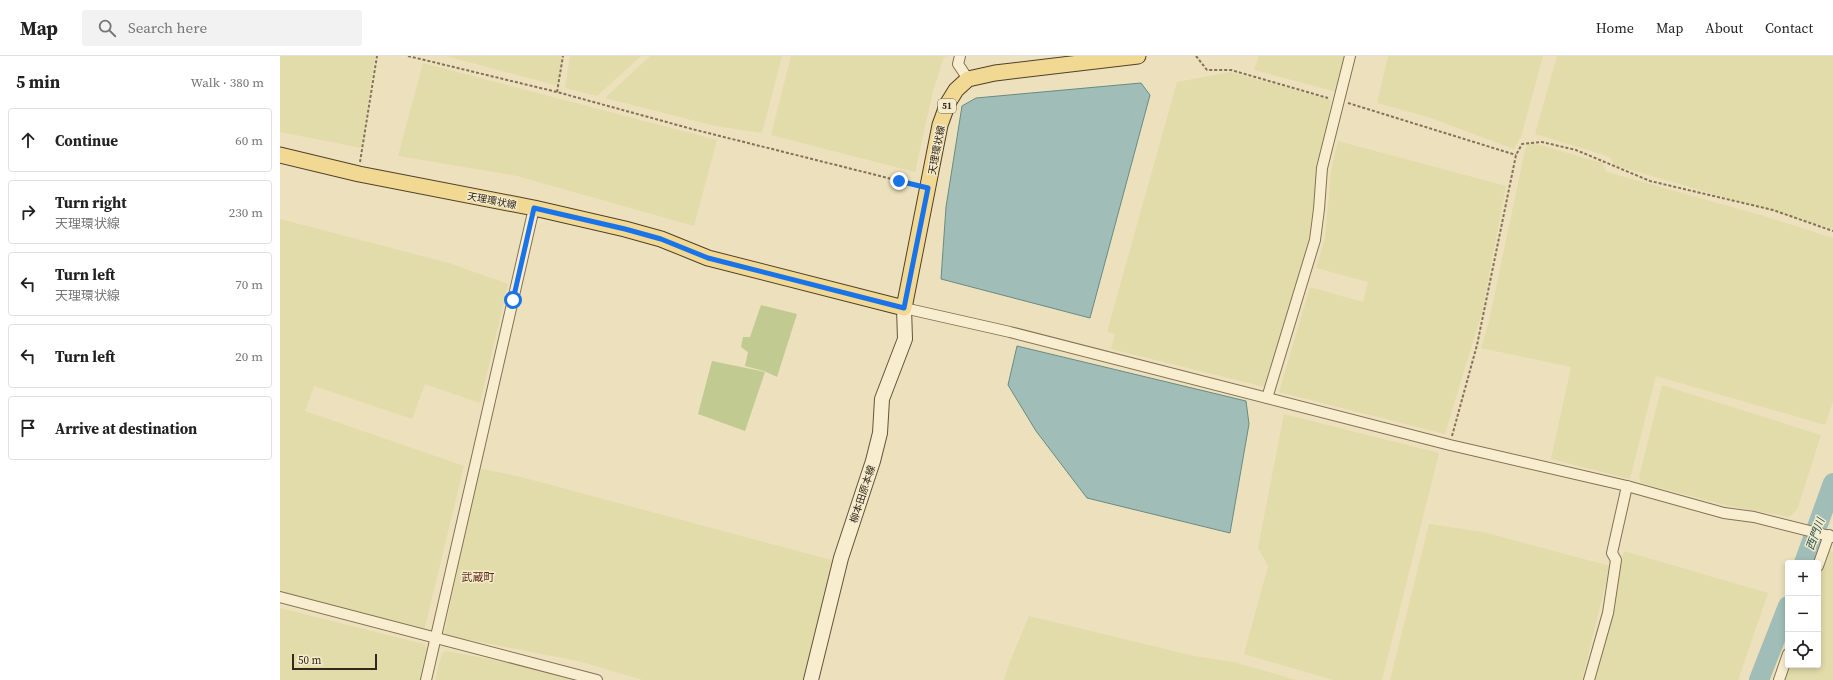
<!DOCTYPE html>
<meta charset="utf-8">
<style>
body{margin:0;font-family:"Source Serif 4","Noto Sans JP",serif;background:#f2f2f2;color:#222}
.controls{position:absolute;right:12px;bottom:12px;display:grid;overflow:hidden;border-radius:4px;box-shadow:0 2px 6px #0003}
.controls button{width:36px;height:36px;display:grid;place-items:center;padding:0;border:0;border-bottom:1px solid #e0e0e0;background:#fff;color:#222;font:20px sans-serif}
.scale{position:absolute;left:12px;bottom:10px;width:85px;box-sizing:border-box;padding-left:4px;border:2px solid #33281b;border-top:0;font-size:11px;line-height:14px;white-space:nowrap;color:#33281b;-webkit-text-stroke:3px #f4ebcc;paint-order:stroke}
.stop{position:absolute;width:12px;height:12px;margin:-9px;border:3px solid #1a73e8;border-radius:50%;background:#fff}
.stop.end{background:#1a73e8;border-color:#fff;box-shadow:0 1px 4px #0008}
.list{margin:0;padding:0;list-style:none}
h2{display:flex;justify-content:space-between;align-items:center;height:52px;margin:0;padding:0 16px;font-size:17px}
h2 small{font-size:13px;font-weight:400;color:#767676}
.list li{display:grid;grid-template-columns:26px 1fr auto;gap:12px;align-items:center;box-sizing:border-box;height:64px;margin:0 8px 8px;padding:0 8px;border:1px solid #e0e0e0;border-radius:4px}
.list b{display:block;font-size:15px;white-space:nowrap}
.list p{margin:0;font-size:13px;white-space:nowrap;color:#767676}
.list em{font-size:13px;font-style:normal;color:#767676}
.icon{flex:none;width:22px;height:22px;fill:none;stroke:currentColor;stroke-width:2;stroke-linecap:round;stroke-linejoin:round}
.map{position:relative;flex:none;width:1553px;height:624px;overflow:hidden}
header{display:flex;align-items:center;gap:24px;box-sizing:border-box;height:56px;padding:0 20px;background:#fff;border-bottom:1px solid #e0e0e0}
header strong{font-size:19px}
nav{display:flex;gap:22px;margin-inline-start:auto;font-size:14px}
.search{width:280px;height:36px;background:#f2f2f2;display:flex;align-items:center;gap:10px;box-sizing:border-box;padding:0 14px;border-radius:4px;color:#767676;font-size:15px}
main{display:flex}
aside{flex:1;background:#fff}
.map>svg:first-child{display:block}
.farmland{fill:#e2dcaa}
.green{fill:#c0ca91}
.water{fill:#a0beb7;stroke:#688b84}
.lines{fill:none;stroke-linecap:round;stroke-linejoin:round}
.river{stroke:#a0beb7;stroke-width:20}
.minor-casing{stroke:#847156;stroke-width:12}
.secondary-casing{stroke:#65523a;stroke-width:16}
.primary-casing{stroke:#513f2b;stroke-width:17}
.path{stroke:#847156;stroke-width:2;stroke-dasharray:3 2;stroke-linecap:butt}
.minor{stroke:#f8eecf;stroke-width:10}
.secondary{stroke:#f8eecf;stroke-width:14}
.primary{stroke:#f1d993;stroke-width:15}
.route{stroke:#1a73e8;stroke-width:5}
.labels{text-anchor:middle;stroke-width:3;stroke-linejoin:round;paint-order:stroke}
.shield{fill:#f4ebcc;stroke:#6d6250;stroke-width:1}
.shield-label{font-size:9px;font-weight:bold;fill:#33281b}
.street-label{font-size:10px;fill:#33281b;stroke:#f4ebcc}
.water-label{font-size:11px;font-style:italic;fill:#2a5353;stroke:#f4ebcc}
.neighbourhood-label{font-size:11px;fill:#5f2e1b;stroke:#f4ebcc}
</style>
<header>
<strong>Map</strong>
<div class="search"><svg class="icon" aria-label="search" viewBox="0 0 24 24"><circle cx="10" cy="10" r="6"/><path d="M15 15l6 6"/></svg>Search here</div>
<nav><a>Home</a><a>Map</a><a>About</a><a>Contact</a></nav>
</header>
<main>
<aside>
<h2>5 min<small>Walk · 380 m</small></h2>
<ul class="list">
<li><svg class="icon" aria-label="ahead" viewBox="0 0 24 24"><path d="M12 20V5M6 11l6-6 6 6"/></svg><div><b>Continue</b></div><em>60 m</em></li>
<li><svg class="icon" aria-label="right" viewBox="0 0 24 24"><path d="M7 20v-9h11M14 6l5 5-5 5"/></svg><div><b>Turn right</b><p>天理環状線</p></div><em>230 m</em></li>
<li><svg class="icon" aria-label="left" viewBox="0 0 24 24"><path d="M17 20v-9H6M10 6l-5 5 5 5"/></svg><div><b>Turn left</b><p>天理環状線</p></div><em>70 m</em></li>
<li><svg class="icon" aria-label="left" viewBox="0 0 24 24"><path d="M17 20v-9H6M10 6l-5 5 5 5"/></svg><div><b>Turn left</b></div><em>20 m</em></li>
<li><svg class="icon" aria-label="arrive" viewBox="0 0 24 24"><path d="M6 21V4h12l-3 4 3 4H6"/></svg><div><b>Arrive at destination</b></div></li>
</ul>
</aside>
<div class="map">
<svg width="1553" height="624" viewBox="0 0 1553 624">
<rect width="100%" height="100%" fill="#ece1bc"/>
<!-- farmland -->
<g class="farmland">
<path d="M0,0h95l-14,92 -81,-16z"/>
<path d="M166,0h116l-4,30z"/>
<path d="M290,0h71l-44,40 -32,-8z"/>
<path d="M370,0h132l-20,77 -47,-7 -110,-28z"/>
<path d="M511,0h157l-4,1 -11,34 -18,81 -144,-37z"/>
<path d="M979,0h86l-8,36 -83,-22z"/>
<path d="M1108,0h155l-22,81 -7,12 -86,-32 -51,-14z"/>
<path d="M1277,0h276v173l-219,-64 -4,-8 -75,-23z"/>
<path d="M143,7l294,77 -23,86 -177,-50 -119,-20z"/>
<path d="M950,16l101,28 -23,156 -43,131 -154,-38 4,-15 -8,-2 70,-250z"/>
<path d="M1058,85l168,45 -24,126 -37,122 -166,-42 31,-105 53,15 5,-20 -52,-14 9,-30 6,-68z"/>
<path d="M1250,86l72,21 5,9 157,44 69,22v164l-8,23 -169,-49 -26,103 -79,-20 20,-92 -90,-19 8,-27 36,-171z"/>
<path d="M0,163l169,44 59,21 -28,119 -55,-19 -13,35 -98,-33 -9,25 159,55 -40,165 -144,-38z"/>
<path d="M1382,329l159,50 -24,75 -8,7 -60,-11 -88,-23 -2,-6z"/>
<path d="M1004,358l155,39 -57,227h-49l-89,-26 24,-88 -10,-18z"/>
<path d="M198,412l43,9 314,84 -29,119h-163l-65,-19 -134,-26z"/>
<path d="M1149,468l54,8 127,34 -28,114h-192z"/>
<path d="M1549,494l4,2v128h-49l5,-15h29v-83z"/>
<path d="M1344,495l144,42 -30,87h-143z"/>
<path d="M0,552l144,36 4,7 -7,29h-141z"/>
<path d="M749,560l165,40 40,6 62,18h-292l5,-16z"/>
<path d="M167,595l131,25 13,4h-156l7,-27z"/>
</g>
<!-- green -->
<g class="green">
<path d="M481,249l36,9 -20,63 -13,-6 -19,-5 3,-14 -7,-5 2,-10h7z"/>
<path d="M432,305l53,11 -20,59 -47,-17z"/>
</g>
<!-- water -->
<g class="water">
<path d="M861,27l9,12 -60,223 -149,-39 5,-72 16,-101 14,-8z"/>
<path d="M737,290l229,55 3,23 -19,109 -143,-35 -51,-67 -28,-46z"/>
</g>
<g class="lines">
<!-- river -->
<g class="river">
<path d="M1524,507l29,-80"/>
<path d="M1479,624l29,-74"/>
</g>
<!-- minor casing -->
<g class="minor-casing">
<g id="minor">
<path d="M680,0l-2,8 10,15"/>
<path d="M624,252l106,24 440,113 177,41 97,27 30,4 79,20"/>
<path d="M987,342l48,-158 4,-31 3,-41 28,-112"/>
<path d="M1538,510l11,-31"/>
<path d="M0,541l317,83"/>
<path d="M146,624l108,-472"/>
<path d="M1309,624l19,-67 8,-53 -4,-7 15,-67"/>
<path d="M1499,624l9,-26"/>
</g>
</g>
<!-- secondary casing -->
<g class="secondary-casing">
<path id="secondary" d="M531,624l30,-122 32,-97 7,-28 2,-34 23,-60 -1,-31"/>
</g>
<!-- primary casing -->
<g class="primary-casing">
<path id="primary" d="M0,99l79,19 175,34 91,21 36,10 47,19 196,50 36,-183 8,-22 8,-13 12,-11 27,-6 143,-17"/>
</g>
<!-- path -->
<g class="path">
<path d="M128,0l149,36 135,37 224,56"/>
<path d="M916,0l11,14h24l97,28"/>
<path d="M277,36l6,-36"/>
<path d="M1068,47l168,52"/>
<path d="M80,106l17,-106"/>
<path d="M1172,380l25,-91 39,-190 6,-11 20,-2 34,8 74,31 123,29 60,21"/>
</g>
<!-- minor -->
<use href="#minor" class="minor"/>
<!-- secondary -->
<use href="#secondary" class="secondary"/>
<!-- primary -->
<use href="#primary" class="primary"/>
</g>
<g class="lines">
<!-- route -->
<path class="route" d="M233,244l21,-92 91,21 36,10 47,19 196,50 24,-120 -29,-7"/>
</g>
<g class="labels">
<!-- shield labels -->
<rect class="shield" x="658" y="43" width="18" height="14" rx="3"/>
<g class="shield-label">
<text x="667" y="53">51</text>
</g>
<!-- street labels -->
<g class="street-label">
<text transform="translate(656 94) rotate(-79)" y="4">天理環状線</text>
<text transform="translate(212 144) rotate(11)" y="4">天理環状線</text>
<text transform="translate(582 438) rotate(-72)" y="4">柳本田原本線</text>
</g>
<!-- water labels -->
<g class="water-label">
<text transform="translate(1535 478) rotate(-70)" y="4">西門川</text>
</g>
<!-- neighbourhood labels -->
<g class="neighbourhood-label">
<text x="198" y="525">武蔵町</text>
</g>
</g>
</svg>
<div class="controls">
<button>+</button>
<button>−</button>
<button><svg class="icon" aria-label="locate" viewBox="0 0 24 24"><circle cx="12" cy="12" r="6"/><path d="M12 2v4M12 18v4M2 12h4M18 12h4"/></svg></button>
</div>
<div class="scale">50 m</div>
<div class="stop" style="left:233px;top:244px"></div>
<div class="stop end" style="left:619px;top:125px"></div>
</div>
</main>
